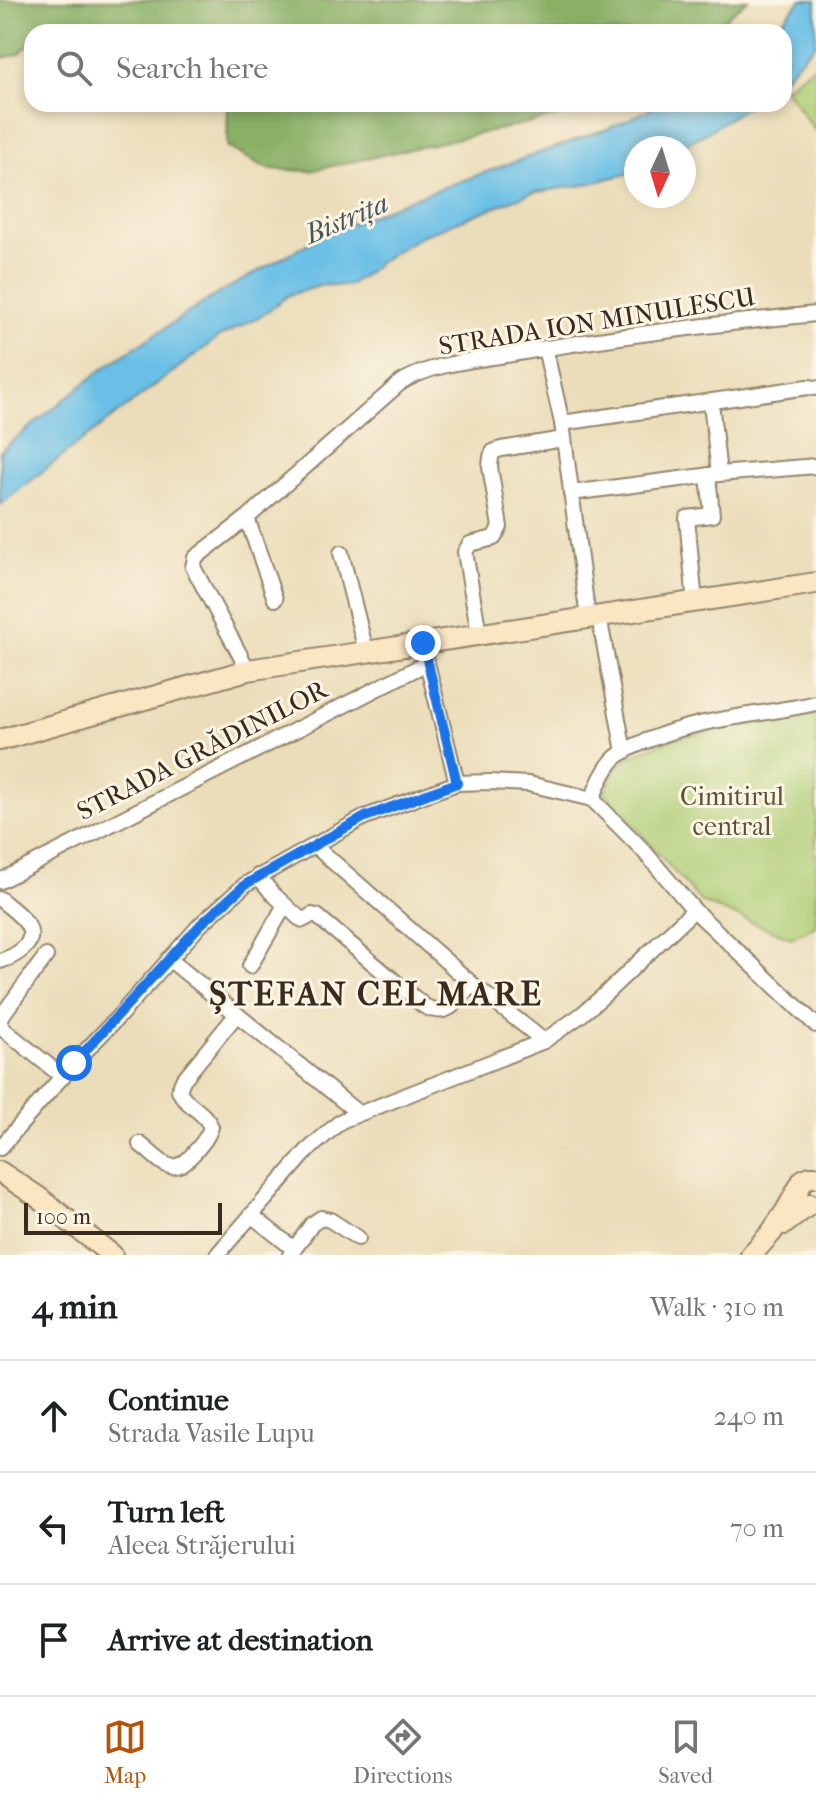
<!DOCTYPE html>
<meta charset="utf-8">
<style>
body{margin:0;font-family:"IM FELL French Canon",serif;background:#f6f6f6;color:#202124}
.compass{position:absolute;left:624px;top:136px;width:72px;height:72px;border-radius:50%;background:#fff;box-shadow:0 4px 12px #0003;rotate:184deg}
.scale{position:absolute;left:24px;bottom:20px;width:198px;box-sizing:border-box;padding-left:8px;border:4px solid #3b2a1e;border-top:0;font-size:22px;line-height:28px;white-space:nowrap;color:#3b2a1e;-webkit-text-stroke:6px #fcf5e5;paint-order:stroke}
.stop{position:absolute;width:24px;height:24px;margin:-18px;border:6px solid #1a73e8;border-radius:50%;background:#fff}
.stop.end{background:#1a73e8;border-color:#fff;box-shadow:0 2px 8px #0008}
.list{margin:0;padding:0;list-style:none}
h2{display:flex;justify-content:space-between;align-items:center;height:104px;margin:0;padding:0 32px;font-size:34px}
h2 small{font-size:26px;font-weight:400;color:#757577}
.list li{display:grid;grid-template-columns:52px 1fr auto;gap:24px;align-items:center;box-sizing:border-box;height:112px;padding:0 32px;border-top:2px solid #e0e0e0}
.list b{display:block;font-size:30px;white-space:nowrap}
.list p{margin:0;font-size:26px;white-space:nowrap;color:#757577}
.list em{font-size:26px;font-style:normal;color:#757577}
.icon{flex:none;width:44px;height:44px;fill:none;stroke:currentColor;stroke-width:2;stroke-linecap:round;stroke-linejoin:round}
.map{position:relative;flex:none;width:816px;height:1255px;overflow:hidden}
.search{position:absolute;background:#fff;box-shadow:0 4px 12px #0003;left:24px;right:24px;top:24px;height:88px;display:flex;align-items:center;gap:20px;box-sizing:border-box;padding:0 28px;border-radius:24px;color:#757577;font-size:30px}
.sheet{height:440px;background:#fff}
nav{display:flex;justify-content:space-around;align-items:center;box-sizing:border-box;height:112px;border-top:2px solid #e0e0e0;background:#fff;font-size:22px;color:#757577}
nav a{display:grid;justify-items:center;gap:4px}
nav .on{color:#b45309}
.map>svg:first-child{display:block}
.green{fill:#aecd74;stroke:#747c49;stroke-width:2}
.forest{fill:#8ab066;stroke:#626d42;stroke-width:2}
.water{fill:#69bfe6;stroke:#527482;stroke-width:2}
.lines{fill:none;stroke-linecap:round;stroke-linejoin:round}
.street-casing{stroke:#93846c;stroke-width:18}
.secondary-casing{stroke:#93846c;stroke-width:24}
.street{stroke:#fff;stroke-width:14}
.secondary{stroke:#fbe6c3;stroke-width:20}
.route{stroke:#1a73e8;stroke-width:10}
.labels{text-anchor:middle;stroke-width:6;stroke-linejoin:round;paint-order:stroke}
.street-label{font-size:26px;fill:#3b2a1e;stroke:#fcf5e5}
.park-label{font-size:26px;fill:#585334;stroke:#fcf5e5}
.water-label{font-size:28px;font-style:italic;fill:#49575a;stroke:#fcf5e5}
.district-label{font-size:34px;font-weight:bold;letter-spacing:2px;fill:#3b2a1e;stroke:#fcf5e5}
</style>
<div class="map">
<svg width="816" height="1255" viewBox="0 0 816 1255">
<rect width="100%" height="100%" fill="#fcf5e5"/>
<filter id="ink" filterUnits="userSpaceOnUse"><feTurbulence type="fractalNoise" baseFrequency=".0125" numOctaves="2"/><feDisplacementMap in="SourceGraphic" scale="16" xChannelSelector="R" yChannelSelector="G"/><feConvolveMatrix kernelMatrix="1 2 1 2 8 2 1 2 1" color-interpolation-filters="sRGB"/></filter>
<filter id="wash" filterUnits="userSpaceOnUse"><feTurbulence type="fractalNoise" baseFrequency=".006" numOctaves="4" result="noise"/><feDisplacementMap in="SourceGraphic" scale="32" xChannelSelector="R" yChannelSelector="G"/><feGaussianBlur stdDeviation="1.8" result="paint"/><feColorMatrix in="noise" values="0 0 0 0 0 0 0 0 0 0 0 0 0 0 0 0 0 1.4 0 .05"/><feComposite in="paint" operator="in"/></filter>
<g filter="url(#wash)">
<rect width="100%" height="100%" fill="#ebddb9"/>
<!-- green -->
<g class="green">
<path d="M816,65v67l-32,-44z"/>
<path d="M816,714v212l-25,12 -90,-36 -97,-110 12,-23 13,-12 44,-19z"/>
</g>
<!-- forest -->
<g class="forest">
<path d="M0,0h748l-40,32h-676v10l-13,12 -19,5z"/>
<path d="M228,104h387l-305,67 -42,-2 -41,-22z"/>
</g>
<!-- water -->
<g class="water">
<path d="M801,0h15v43l-32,34v-45h-12z"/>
<path d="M662,104h89l-43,28 -29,16h-43l-1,24 -52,13 -52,8 -108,42 -44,27 -13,12 -19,12 -24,-1 -34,10 -28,21 -42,21 -144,109 -75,59v-54l105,-84 109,-71 109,-61 88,-36 198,-71z"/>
</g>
</g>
<g filter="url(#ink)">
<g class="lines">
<!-- street casing -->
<g class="street-casing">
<g id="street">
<path d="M545,348l17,75 26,195"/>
<path d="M711,402l8,72"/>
<path d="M562,423l246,-36 8,1"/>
<path d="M571,493l148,-19 97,-8"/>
<path d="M247,518l28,81"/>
<path d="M341,553l25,98"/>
<path d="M695,603l-8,-85 25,-3 -4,-40"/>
<path d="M599,616l25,136"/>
<path d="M479,634l-14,-82 5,-8 24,-6 6,-11 -10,-60 1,-10 2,-5 8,-3 63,-10"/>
<path d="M425,655l32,128"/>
<path d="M248,670l-55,-103 2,-9 52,-40 153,-135c32,-20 76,-23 112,-29 101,-18 202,-30 304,-40"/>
<path d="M592,799c6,-14 11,-28 21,-39 10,-10 25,-16 38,-21 53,-22 109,-23 165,-36"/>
<path d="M314,845l158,139 72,57"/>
<path d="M258,876l14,17 27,25 4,2 9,-5 5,1 107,90c25,13 33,-5 48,-22"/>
<path d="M0,881l427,-218"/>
<path d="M0,899c9,8 23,17 28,27 10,18 -14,31 -28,35"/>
<path d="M169,959l189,154"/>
<path d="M250,966l35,-61"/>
<path d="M0,1018l46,-62"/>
<path d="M0,1023l3,6 60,48"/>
<path d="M140,1144c21,16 31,36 53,10 7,-8 15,-16 18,-27 -6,-16 -26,-21 -32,-37l4,-10 54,-66"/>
<path d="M0,1148l74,-85 45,-47 82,-92 45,-40 119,-67 92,-34 32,-1 40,2 63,15 50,50 52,61 122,115"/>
<path d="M251,1215l43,34"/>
<path d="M217,1255l90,-104 34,-30 203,-80 37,-26 21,-18 92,-87"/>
<path d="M290,1255l22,-31 9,-6 9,2 28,18"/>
</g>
</g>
<!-- secondary casing -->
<g class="secondary-casing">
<g id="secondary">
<path d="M0,740l248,-70 568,-87"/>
<path d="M0,1172l38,25 74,58"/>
<path d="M784,1224l26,-20"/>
<path d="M751,1255l20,-22 15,-22 17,-31 7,-3h6"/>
</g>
</g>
<!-- street -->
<use href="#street" class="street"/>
<!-- secondary -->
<use href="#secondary" class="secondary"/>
</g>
</g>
<g class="lines" filter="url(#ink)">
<!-- route -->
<path class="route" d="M74,1063l127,-139 45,-40 119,-67 92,-34 -34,-140"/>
</g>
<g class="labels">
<!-- street labels -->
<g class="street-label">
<text transform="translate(597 321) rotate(-9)" y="9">STRADA ION MINULESCU</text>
<text transform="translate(202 750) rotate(-27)" y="9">STRADA GRĂDINILOR</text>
</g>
<!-- park labels -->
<g class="park-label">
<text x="732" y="805">Cimitirul<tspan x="732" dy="30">central</tspan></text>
</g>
<!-- water labels -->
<g class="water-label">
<text transform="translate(346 218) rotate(-23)" y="10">Bistrița</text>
</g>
<!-- district labels -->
<g class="district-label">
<text x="376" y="1005">ȘTEFAN CEL MARE</text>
</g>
</g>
</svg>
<svg class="compass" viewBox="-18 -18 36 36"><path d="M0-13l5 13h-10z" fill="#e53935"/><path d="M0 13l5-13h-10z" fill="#757577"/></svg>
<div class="scale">100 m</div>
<div class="stop" style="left:74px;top:1063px"></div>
<div class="stop end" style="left:423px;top:643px"></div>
<div class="search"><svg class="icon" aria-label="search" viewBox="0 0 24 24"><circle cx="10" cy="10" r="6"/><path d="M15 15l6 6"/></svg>Search here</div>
</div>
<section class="sheet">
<h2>4 min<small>Walk · 310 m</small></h2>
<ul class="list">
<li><svg class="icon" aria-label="ahead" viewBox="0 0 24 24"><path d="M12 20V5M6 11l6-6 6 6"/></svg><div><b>Continue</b><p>Strada Vasile Lupu</p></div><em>240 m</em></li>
<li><svg class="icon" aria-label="left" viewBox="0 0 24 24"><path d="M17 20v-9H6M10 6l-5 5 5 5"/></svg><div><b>Turn left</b><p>Aleea Străjerului</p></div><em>70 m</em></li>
<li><svg class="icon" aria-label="arrive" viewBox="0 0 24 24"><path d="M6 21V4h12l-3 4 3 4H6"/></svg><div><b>Arrive at destination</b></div></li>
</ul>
</section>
<nav>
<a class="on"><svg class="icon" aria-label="map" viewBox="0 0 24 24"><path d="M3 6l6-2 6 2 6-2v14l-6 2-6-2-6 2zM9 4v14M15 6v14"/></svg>Map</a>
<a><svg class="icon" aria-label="directions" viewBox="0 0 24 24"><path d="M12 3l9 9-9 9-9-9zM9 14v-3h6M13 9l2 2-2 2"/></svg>Directions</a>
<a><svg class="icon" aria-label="saved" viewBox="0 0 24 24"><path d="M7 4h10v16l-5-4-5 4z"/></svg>Saved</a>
</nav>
